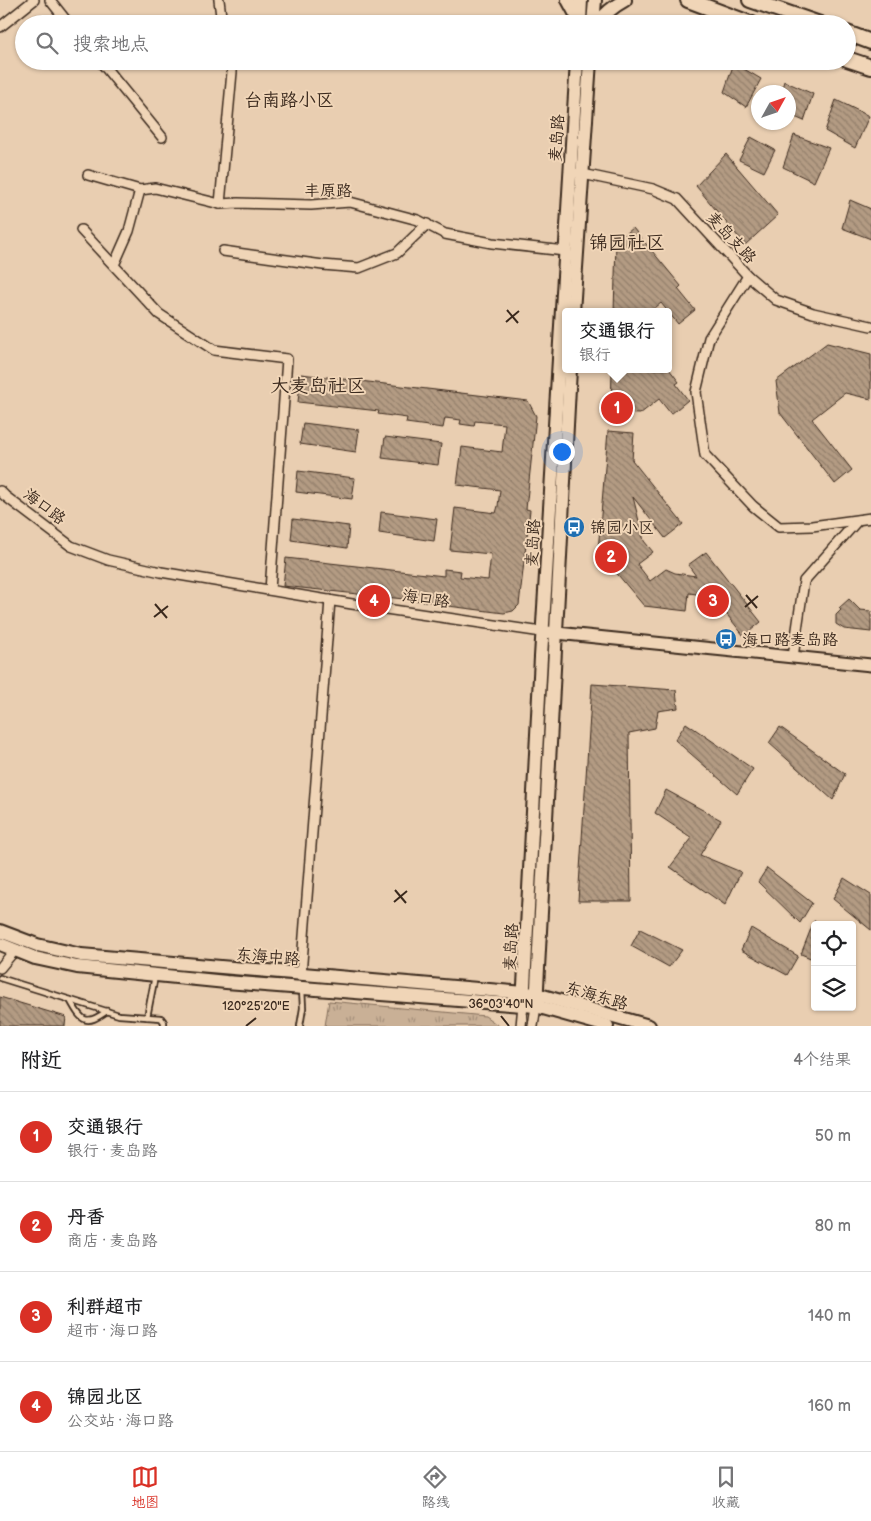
<!DOCTYPE html>
<html lang="zh">
<meta charset="utf-8">
<style>
body{margin:0;font-family:"Balsamiq Sans","LXGW WenKai TC",sans-serif;background:#f2f2f2;color:#202124}
.controls{position:absolute;right:15px;bottom:15px;display:grid;overflow:hidden;border-radius:5px;box-shadow:0 1px 4px #0004}
.controls button{width:45px;height:45px;display:grid;place-items:center;padding:0;border:0;border-bottom:1px solid #e0e0e0;background:#fff;color:#202124;font:25px sans-serif}
.compass{position:absolute;left:751px;top:85px;width:45px;height:45px;border-radius:50%;background:#fff;box-shadow:0 1px 4px #0004;rotate:50deg}
.you{position:absolute;left:561px;top:451px;width:18px;height:18px;margin:-12px;border:4px solid #fff;border-radius:50%;background:#1a73e8;box-shadow:0 0 0 8px #1a73e833}
.badge{display:grid;place-items:center;width:32px;height:32px;border-radius:50%;background:#d93025;color:#fff;font-size:16px;font-weight:700}
.pin{position:absolute;translate:-50% -50%;border:2px solid #fff;box-shadow:0 1px 5px #0006}
.popup{position:absolute;left:562px;top:308px;width:110px;height:65px;box-sizing:border-box;display:grid;place-content:center;border-radius:5px;background:#fff;filter:drop-shadow(0 1px 4px #0005);font-size:16px;white-space:nowrap;color:#757577}
.popup b{font-size:19px;color:#202124}
.popup::after{content:'';position:absolute;left:50%;top:100%;margin-left:-10px;border:10px solid transparent;border-top-color:#fff}
.list{margin:0;padding:0;list-style:none}
h2{display:flex;justify-content:space-between;align-items:center;height:65px;margin:0;padding:0 20px;font-size:21px}
h2 small{font-size:16px;font-weight:400;color:#757577}
.list li{display:grid;grid-template-columns:32px 1fr auto;gap:15px;align-items:center;box-sizing:border-box;height:90px;padding:0 20px;border-top:1px solid #e0e0e0}
.list b{display:block;font-size:19px;white-space:nowrap}
.list p{margin:0;font-size:16px;white-space:nowrap;color:#757577}
.list em{font-size:16px;font-style:normal;color:#757577}
.icon{flex:none;width:28px;height:28px;fill:none;stroke:currentColor;stroke-width:2;stroke-linecap:round;stroke-linejoin:round}
.map{position:relative;flex:none;width:871px;height:1026px;overflow:hidden}
.search{position:absolute;background:#fff;box-shadow:0 1px 4px #0004;left:15px;right:15px;top:15px;height:55px;display:flex;align-items:center;gap:12px;box-sizing:border-box;padding:0 18px;border-radius:28px;color:#757577;font-size:19px}
.sheet{height:425px;background:#fff}
nav{display:flex;justify-content:space-around;align-items:center;box-sizing:border-box;height:70px;border-top:1px solid #e0e0e0;background:#fff;font-size:14px;color:#757577}
nav a{display:grid;justify-items:center;gap:2px}
nav .on{color:#d93025}
.map>svg:first-child{display:block}
.park{fill:url(#park-tufts);stroke:#826d5a}
.building{fill:url(#building-back-hatch);stroke:#3b2a1e}
.lines{fill:none;stroke-linecap:round;stroke-linejoin:round}
.service-casing{stroke:#3b2a1e;stroke-width:8}
.minor-casing{stroke:#3b2a1e;stroke-width:12}
.tertiary-casing{stroke:#3b2a1e;stroke-width:15}
.secondary-casing{stroke:#3b2a1e;stroke-width:16}
.primary-casing{stroke:#3b2a1e;stroke-width:18}
.service{stroke:#f0d5b7;stroke-width:4.5}
.minor{stroke:#f0d5b7;stroke-width:9}
.tertiary{stroke:#f0d5b7;stroke-width:11}
.secondary{stroke:#f0d5b7;stroke-width:12}
.primary{stroke:#f0d5b7;stroke-width:14}
.ticks{fill:none;stroke:#3b2a1e;stroke-width:2}
.labels{text-anchor:middle;stroke-width:4;stroke-linejoin:round;paint-order:stroke}
.street-label{font-size:16px;fill:#3b2a1e;stroke:#f0d5b7}
.poi-label{font-size:16px;fill:#3b2a1e;stroke:#f0d5b7;text-anchor:start}
.neighbourhood-label{font-size:18px;fill:#3b2a1e;stroke:#f0d5b7}
.quarter-label{font-size:19px;fill:#3b2a1e;stroke:#f0d5b7}
.ticks-label{font-size:12px;text-anchor:middle;fill:#3b2a1e;stroke:#f0d5b7;stroke-width:4;stroke-linejoin:round;paint-order:stroke}
</style>
<div class="map">
<svg width="871" height="1026" viewBox="0 0 871 1026">
<defs>
<pattern id="park-tufts" width="24" height="20" patternUnits="userSpaceOnUse" patternTransform="scale(1.25)"><rect width="24" height="20" fill="#c9b096"/><path d="M3 7l-1-3M5 7V3M7 7l1-3M15 17l-1-3M17 17v-4M19 17l1-3" fill="none" stroke="#a48f7a"/></pattern>
<pattern id="building-back-hatch" width="6" height="6" patternUnits="userSpaceOnUse" patternTransform="scale(1.25)"><rect width="6" height="6" fill="#b39b83"/><path d="M-1 5l2 2M0 0l6 6M5-1l2 2" fill="none" stroke="#937f6b"/></pattern>
</defs>
<rect width="100%" height="100%" fill="#e9ceb1"/>
<filter id="ink" filterUnits="userSpaceOnUse"><feTurbulence type="fractalNoise" baseFrequency=".02" numOctaves="2"/><feDisplacementMap in="SourceGraphic" scale="10" xChannelSelector="R" yChannelSelector="G"/><feConvolveMatrix kernelMatrix="1 2 1 2 8 2 1 2 1" color-interpolation-filters="sRGB"/></filter>
<g filter="url(#ink)">
<!-- park -->
<path class="park" d="M329,1001l156,15 14,10h-174z"/>
<!-- building -->
<g class="building">
<path d="M734,63l27,16 -15,28 -22,-15z"/>
<path d="M784,81l29,13 -9,27 -16,-7v-22h-7z"/>
<path d="M836,100l33,16 -14,32 -30,-17z"/>
<path d="M794,135l35,13 -15,34 -31,-15z"/>
<path d="M751,137l24,13 -11,22 -25,-12z"/>
<path d="M726,154l52,61 -33,30 -49,-59z"/>
<path d="M850,200l21,9v30l-29,-11z"/>
<path d="M633,228l48,58 -3,3 17,21 -17,14 -17,-21 -11,9h-36l2,-70z"/>
<path d="M827,343l44,11v45l-26,-6 -33,26 40,51 -17,14 -55,-71 -4,-32z"/>
<path d="M612,369h57l10,13 -3,2 12,16 -17,14 -12,-15 -19,15 -29,-1z"/>
<path d="M301,374l227,27 8,15 -10,93 4,1 -11,95 -6,6 -9,2 -64,-8 1,-2 -158,-17 3,-28 158,18v-7l17,2 -1,6 28,3 3,-26 -41,-4 5,-42 41,5 2,-7 2,-16 -43,-5 5,-38 40,5 3,-28 -30,-3 -1,5 -14,-2 1,-4 -16,-2 -2,10 -37,-5 1,-5 -29,-4 1,-3 -81,-9z"/>
<path d="M303,423l56,7 -3,22 -56,-8z"/>
<path d="M608,431l26,2 -2,27 51,64 -18,14 -32,-41 11,44 9,11 -16,12 13,17 16,-12 9,4 21,3 -8,-11 18,-13 55,70 -17,14 -32,-40 -23,-3 -2,18 -43,-5 -46,-55z"/>
<path d="M385,437l56,7 -3,21 -56,-7z"/>
<path d="M298,471l57,7 -3,21 -56,-7z"/>
<path d="M381,512l56,7 -3,22 -55,-8z"/>
<path d="M293,519l56,7 -2,22 -56,-8z"/>
<path d="M849,599l11,11 11,1v21l-27,-3 -8,-5v-9l5,-5 -2,-2z"/>
<path d="M592,684l84,6 2,18 -20,3 -3,17 -26,5 2,168h-53z"/>
<path d="M686,723l67,46 -16,25 -62,-54z"/>
<path d="M780,727l65,47 -12,26 -64,-57z"/>
<path d="M666,790l55,30 -21,35 41,17 -16,33 -55,-38 22,-29 -37,-25z"/>
<path d="M767,868l45,35 -12,20 -42,-41z"/>
<path d="M844,878l27,17v35l-38,-31z"/>
<path d="M814,921h1v39l-14,-6z"/>
<path d="M751,928l47,28 -11,19 -46,-25z"/>
<path d="M640,929l42,21 -13,17 -38,-21z"/>
<path d="M0,997l66,20 -1,9h-65z"/>
</g>
<g class="lines">
<!-- service casing -->
<g class="service-casing">
<g id="service">
<path d="M0,978l119,37 42,3 3,4v4"/>
<path d="M70,1000c12,22 16,26 37,11"/>
<path d="M147,1017l8,-41"/>
<path d="M300,1026l3,-18 -1,-19"/>
</g>
</g>
<!-- minor casing -->
<g class="minor-casing">
<g id="minor">
<path d="M50,0l19,24"/>
<path d="M219,0l3,24"/>
<path d="M0,27l34,-27"/>
<path d="M100,61l62,76"/>
<path d="M578,173l75,16 24,10 71,77 28,24 37,13 58,13"/>
<path d="M88,175l52,15 15,-2 65,16 18,-1 73,2 39,-3 68,18 27,14 47,9 73,8"/>
<path d="M220,204l12,-132 -1,-11"/>
<path d="M81,230l78,84 55,36 73,9 -17,231"/>
<path d="M223,251l100,14 36,3 38,-15 30,-29"/>
<path d="M114,265l15,-34 11,-41"/>
<path d="M748,276l-39,62 -13,54 9,63 48,51 26,21 33,-1 59,-8"/>
<path d="M0,491l5,5 66,50 37,14 53,12 191,32 190,28"/>
<path d="M793,657l11,-76 54,-61"/>
<path d="M0,968l15,-18"/>
<path d="M301,975l29,-375"/>
<path d="M521,1026l2,-21"/>
<path d="M533,1026l3,-20"/>
</g>
</g>
<!-- tertiary casing -->
<g class="tertiary-casing">
<path id="tertiary" d="M547,632l324,33"/>
</g>
<!-- secondary casing -->
<g class="secondary-casing">
<g id="secondary">
<path d="M568,0l12,22"/>
<path d="M580,21l1,-21"/>
<path d="M593,24l2,-24"/>
<path d="M597,24c8,-11 17,-18 28,-24"/>
<path d="M573,312l17,-251"/>
<path d="M0,931l37,14 44,10 455,39 113,32"/>
<path d="M0,944l35,14 42,9 149,15 310,24 71,20"/>
<path d="M523,1005l18,-348 36,-596"/>
<path d="M536,1006l34,-637"/>
</g>
</g>
<!-- primary casing -->
<g class="primary-casing">
<g id="primary">
<path d="M688,0l64,24"/>
<path d="M750,0l70,24"/>
<path d="M847,33l24,9"/>
<path d="M847,59l24,8"/>
</g>
</g>
<!-- service -->
<use href="#service" class="service"/>
<!-- minor -->
<use href="#minor" class="minor"/>
<!-- tertiary -->
<use href="#tertiary" class="tertiary"/>
<!-- secondary -->
<use href="#secondary" class="secondary"/>
<!-- primary -->
<use href="#primary" class="primary"/>
</g>
</g>
<!-- ticks -->
<path class="ticks" d="M507,310l11,13M506,322l13,-11M746,595l11,13M155,604l12,14M745,607l13,-11M154,617l14,-11M395,890l11,13M394,902l13,-11M501,1016l8,10M246,1026l10,-8"/>
<!-- icons -->
<defs>
<g id="bus-disc" transform="scale(1.125)"><circle r="9.5" fill="#1f6fb2" stroke="#f0d5b7"/><path d="M-5-6H5V4H4V6H2V4H-2V6H-4V4H-5ZM-3.5-4V0h7V-4ZM-3.5 1.2v1.5H-2V1.2ZM2 1.2v1.5H3.5V1.2Z" fill="#fff"/></g>
</defs>
<g fill-rule="evenodd">
<use href="#bus-disc" x="574" y="527"/>
<use href="#bus-disc" x="726" y="639"/>
</g>
<g class="labels">
<!-- street labels -->
<g class="street-label">
<text transform="translate(556 138) rotate(-86)" y="6">麦岛路</text>
<text x="328" y="196">丰原路</text>
<text transform="translate(732 237) rotate(47)" y="6">麦岛支路</text>
<text transform="translate(45 506) rotate(37)" y="6">海口路</text>
<text transform="translate(532 543) rotate(-87)" y="6">麦岛路</text>
<text transform="translate(426 598) rotate(8)" y="6">海口路</text>
<text transform="translate(510 947) rotate(-87)" y="6">麦岛路</text>
<text transform="translate(268 956) rotate(5)" y="6">东海中路</text>
<text transform="translate(597 995) rotate(16)" y="6">东海东路</text>
</g>
<!-- poi labels -->
<g class="poi-label">
<text x="590" y="533">锦园小区</text>
<text x="742" y="645">海口路麦岛路</text>
</g>
<!-- neighbourhood labels -->
<g class="neighbourhood-label">
<text x="289" y="106">台南路小区</text>
</g>
<!-- quarter labels -->
<g class="quarter-label">
<text x="627" y="249">锦园社区</text>
<text x="318" y="392">大麦岛社区</text>
</g>
</g>
<g class="ticks-label">
<text x="501" y="1008">36°03'40"N</text>
<text x="256" y="1010">120°25'20"E</text>
</g>
</svg>
<div class="controls">
<button><svg class="icon" aria-label="locate" viewBox="0 0 24 24"><circle cx="12" cy="12" r="6"/><path d="M12 2v4M12 18v4M2 12h4M18 12h4"/></svg></button>
<button><svg class="icon" aria-label="layers" viewBox="0 0 24 24"><path d="M12 4l9 5-9 5-9-5zM3 14l9 5 9-5"/></svg></button>
</div>
<svg class="compass" viewBox="-18 -18 36 36"><path d="M0-13l5 13h-10z" fill="#e53935"/><path d="M0 13l5-13h-10z" fill="#757577"/></svg>
<div class="you"></div>
<div class="pin badge" style="left:617px;top:408px">1</div>
<div class="popup"><b>交通银行</b>银行</div>
<div class="pin badge" style="left:611px;top:557px">2</div>
<div class="pin badge" style="left:713px;top:601px">3</div>
<div class="pin badge" style="left:374px;top:601px">4</div>
<div class="search"><svg class="icon" aria-label="search" viewBox="0 0 24 24"><circle cx="10" cy="10" r="6"/><path d="M15 15l6 6"/></svg>搜索地点</div>
</div>
<section class="sheet">
<h2>附近<small>4个结果</small></h2>
<ul class="list">
<li><span class="badge">1</span><div><b>交通银行</b><p>银行 · 麦岛路</p></div><em>50 m</em></li>
<li><span class="badge">2</span><div><b>丹香</b><p>商店 · 麦岛路</p></div><em>80 m</em></li>
<li><span class="badge">3</span><div><b>利群超市</b><p>超市 · 海口路</p></div><em>140 m</em></li>
<li><span class="badge">4</span><div><b>锦园北区</b><p>公交站 · 海口路</p></div><em>160 m</em></li>
</ul>
</section>
<nav>
<a class="on"><svg class="icon" aria-label="map" viewBox="0 0 24 24"><path d="M3 6l6-2 6 2 6-2v14l-6 2-6-2-6 2zM9 4v14M15 6v14"/></svg>地图</a>
<a><svg class="icon" aria-label="directions" viewBox="0 0 24 24"><path d="M12 3l9 9-9 9-9-9zM9 14v-3h6M13 9l2 2-2 2"/></svg>路线</a>
<a><svg class="icon" aria-label="saved" viewBox="0 0 24 24"><path d="M7 4h10v16l-5-4-5 4z"/></svg>收藏</a>
</nav>
